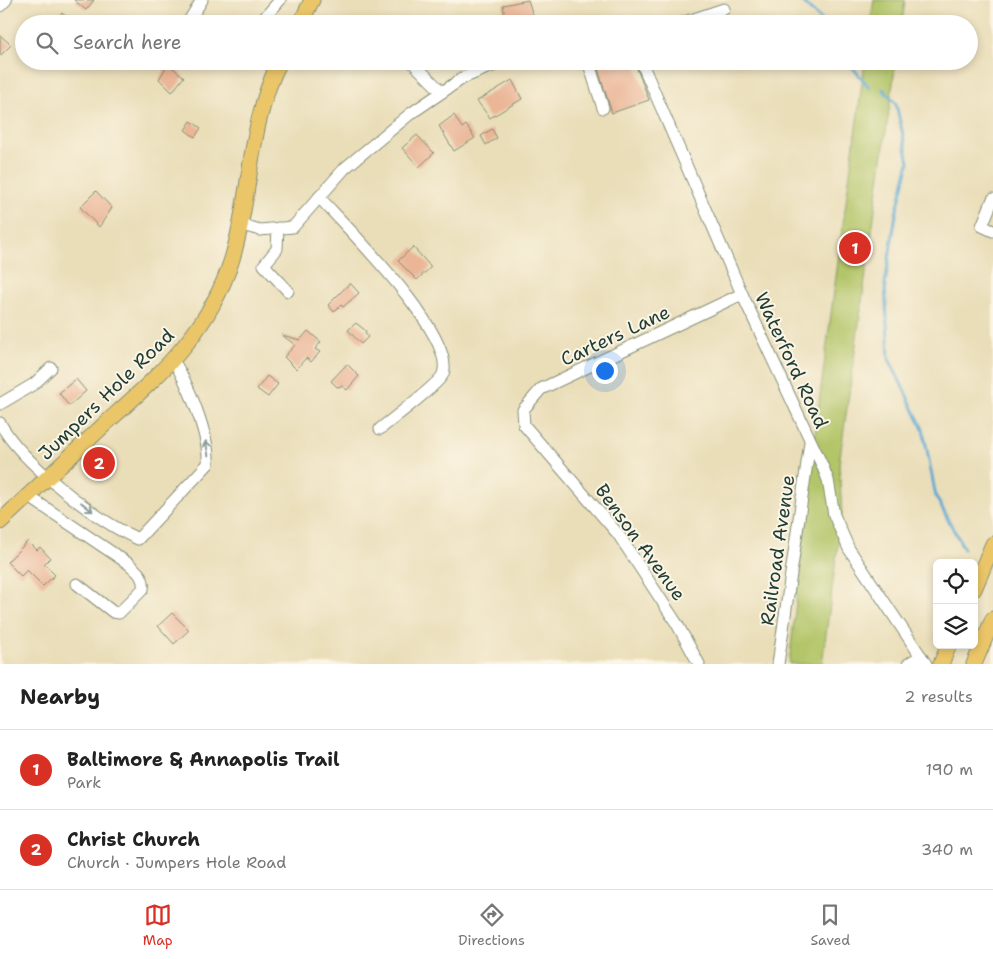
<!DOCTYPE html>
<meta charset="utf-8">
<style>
body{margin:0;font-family:"Shantell Sans",sans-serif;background:#f2f2f2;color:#222}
.controls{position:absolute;right:15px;bottom:15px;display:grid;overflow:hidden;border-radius:8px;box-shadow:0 2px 8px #0003}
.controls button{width:45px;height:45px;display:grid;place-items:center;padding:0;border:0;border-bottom:1px solid #e0e0e0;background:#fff;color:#222;font:25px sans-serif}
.you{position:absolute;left:604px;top:370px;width:18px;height:18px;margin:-12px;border:4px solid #fff;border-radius:50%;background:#1a73e8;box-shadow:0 0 0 8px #1a73e833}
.badge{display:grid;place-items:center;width:32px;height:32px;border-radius:50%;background:#d93025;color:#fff;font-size:16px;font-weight:700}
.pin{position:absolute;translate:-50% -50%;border:2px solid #fff;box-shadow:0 1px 5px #0006}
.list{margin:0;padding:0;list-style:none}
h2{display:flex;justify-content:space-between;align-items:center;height:65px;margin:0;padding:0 20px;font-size:21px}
h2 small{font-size:16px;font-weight:400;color:#767676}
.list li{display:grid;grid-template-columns:32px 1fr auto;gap:15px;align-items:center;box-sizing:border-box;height:80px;padding:0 20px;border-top:1px solid #e0e0e0}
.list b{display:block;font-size:19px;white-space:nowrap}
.list p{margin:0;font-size:16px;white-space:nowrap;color:#767676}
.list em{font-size:16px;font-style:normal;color:#767676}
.icon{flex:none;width:28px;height:28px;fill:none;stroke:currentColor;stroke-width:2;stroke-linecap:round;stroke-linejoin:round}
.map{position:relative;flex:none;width:993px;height:664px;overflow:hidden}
.search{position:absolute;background:#fff;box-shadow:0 2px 8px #0003;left:15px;right:15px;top:15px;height:55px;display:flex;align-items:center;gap:12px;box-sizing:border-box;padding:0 18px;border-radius:28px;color:#767676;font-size:19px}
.sheet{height:225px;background:#fff}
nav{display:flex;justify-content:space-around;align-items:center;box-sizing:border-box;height:70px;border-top:1px solid #e0e0e0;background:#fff;font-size:14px;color:#767676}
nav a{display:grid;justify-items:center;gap:2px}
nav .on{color:#d93025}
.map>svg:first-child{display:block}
.green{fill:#b2c568;stroke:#68814e}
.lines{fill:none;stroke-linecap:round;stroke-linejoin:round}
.stream{stroke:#56a7d1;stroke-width:3}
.building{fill:#ebb697}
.minor-casing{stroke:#848e76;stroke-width:13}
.major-casing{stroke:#848e76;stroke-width:17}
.minor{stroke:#fff;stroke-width:11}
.major{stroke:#ebc669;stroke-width:15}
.oneway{stroke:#8f9e9a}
.labels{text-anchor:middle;stroke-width:4;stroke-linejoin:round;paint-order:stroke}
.street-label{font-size:19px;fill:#1f3d34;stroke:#fcf5e5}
</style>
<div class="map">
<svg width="993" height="664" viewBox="0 0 993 664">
<rect width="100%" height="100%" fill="#fcf5e5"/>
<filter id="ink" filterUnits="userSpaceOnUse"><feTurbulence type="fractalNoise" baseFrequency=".02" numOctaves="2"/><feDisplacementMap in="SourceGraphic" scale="10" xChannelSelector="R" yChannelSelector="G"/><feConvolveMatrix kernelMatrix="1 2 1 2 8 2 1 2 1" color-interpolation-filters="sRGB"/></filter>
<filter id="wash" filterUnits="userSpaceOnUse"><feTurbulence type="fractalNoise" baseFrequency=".0096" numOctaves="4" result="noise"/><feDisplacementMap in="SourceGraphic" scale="20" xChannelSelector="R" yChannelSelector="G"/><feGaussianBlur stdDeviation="1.12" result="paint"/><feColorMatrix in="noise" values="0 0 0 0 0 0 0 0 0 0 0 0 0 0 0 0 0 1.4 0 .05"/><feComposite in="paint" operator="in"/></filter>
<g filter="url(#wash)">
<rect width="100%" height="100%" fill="#eadeb9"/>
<!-- green -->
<g class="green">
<path d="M874,0h31l-3,24h-32z"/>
<path d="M865,61h31l-57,403 3,50 -20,150h-33l28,-246z"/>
</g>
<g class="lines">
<!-- stream -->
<g class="stream">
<path d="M800,0l26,24"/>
<path d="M847,61l23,27"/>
<path d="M883,89l13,15 13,58 -13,52 -11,70 4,75 34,70 13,68 28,52"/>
</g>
</g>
<g id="blocks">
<!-- building -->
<g class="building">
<path d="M74,0h20l-8,10z"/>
<path d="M528,0l6,18 -8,1 1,5h-21l-3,-19z"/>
<path d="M62,13l13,11h-22z"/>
<path d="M0,35l11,10 -11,11z"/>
<path d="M610,61h24l15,39 -37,13 -15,-47z"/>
<path d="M168,64l16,13 -12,15 -13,-13z"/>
<path d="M512,80l10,19 -32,19 -13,-17z"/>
<path d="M454,115l8,13 4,-3 9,13 -21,13 -15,-25z"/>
<path d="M191,121l10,7 -6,9 -10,-7z"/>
<path d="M492,129l5,9 -11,7 -5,-9z"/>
<path d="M417,135l17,18 -15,14 -17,-19z"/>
<path d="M96,191l16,17 -13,19 -19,-20z"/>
<path d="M413,247l18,20 -14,13 -19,-19z"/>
<path d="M350,283l9,10 -16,14 -2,-2 -7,7 -6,-7z"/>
<path d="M356,323l10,8 -1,2 3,4 -7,7 -13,-14z"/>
<path d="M308,331l13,11 -6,7 5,3 -9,10 -5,-4 -10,11 -12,-12 11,-12 -13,-10 18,5z"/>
<path d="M347,364l12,12 -12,14 -5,-4 -5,1 -6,-6z"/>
<path d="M267,376l11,8 -10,13 -11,-8z"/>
<path d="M76,379l10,12 -17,15 -10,-13z"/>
<path d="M28,541l9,9 3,-3 10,11 -6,6 11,11 -12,11 -16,-16 -6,6 -14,-14z"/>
<path d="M172,613l17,17 -15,14 -16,-18z"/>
</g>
</g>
</g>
<g filter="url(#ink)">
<use href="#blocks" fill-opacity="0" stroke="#848e76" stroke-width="1"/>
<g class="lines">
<!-- minor casing -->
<g class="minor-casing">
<g id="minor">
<path d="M0,6l6,-6"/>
<path d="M187,24l15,-24"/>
<path d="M259,24l21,-24"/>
<path d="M679,24l45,-15"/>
<path d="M411,61l31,31"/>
<path d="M588,61l15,47"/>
<path d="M641,61l101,233 80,171 6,15 6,35 15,34 77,115"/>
<path d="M319,197c27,30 138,139 124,177 -3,9 -52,46 -63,55"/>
<path d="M993,199l-11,27 11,5"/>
<path d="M242,225l18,5 33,-3 52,-59 65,-54 53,-36 41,-17"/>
<path d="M278,228l-1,21 -13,16 24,26"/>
<path d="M0,404l34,-20 17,-16"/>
<path d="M0,423c21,39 97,98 138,116l70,-75c2,-27 -20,-81 -35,-104"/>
<path d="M28,496l101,68c8,7 16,13 14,25l-24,24 -6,-1 -36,-28"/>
<path d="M699,664l-22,-40 -59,-90 -94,-109 -1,-15 18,-21 201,-95"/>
<path d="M778,664l32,-222"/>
<path d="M908,664l13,-8"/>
</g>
</g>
<!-- major casing -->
<g class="major-casing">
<g id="major">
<path d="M300,24l12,-24"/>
<path d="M0,522c35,-33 70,-65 105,-98 55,-50 104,-91 127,-165 20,-65 16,-137 48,-198"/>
<path d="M974,589l19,-45"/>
<path d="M941,664l8,-19"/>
<path d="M974,664l19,-45"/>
</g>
</g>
<!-- minor -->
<use href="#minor" class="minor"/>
<!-- major -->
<use href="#major" class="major"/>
</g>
<!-- one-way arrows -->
<defs><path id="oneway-shaft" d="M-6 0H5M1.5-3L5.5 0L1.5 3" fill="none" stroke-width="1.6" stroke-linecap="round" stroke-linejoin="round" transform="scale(1.25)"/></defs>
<g class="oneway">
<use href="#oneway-shaft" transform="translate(207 448) rotate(-100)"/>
<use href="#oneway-shaft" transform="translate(87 507) rotate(38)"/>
</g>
</g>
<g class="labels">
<!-- street labels -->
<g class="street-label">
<text transform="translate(615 335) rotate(-25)" y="7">Carters Lane</text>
<text transform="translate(792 360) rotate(65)" y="7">Waterford Road</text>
<text transform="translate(106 394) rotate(-44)" y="7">Jumpers Hole Road</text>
<text transform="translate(641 542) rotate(54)" y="7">Benson Avenue</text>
<text transform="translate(777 550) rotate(-82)" y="7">Railroad Avenue</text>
</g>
</g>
</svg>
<div class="controls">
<button><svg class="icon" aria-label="locate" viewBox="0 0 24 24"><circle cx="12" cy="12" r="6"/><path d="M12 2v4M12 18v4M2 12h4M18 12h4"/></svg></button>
<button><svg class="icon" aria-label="layers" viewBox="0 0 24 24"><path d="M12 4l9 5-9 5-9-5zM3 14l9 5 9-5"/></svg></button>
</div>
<div class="you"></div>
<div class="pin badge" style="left:855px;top:248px">1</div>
<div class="pin badge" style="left:99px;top:463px">2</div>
<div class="search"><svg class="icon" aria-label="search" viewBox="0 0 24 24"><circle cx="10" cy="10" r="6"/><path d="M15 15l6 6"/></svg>Search here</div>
</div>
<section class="sheet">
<h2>Nearby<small>2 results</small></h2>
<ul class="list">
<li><span class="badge">1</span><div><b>Baltimore &amp; Annapolis Trail</b><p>Park</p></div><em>190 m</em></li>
<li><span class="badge">2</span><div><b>Christ Church</b><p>Church · Jumpers Hole Road</p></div><em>340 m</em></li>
</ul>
</section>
<nav>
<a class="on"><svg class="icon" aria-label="map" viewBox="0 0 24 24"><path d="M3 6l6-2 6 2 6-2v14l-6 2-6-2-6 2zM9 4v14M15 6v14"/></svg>Map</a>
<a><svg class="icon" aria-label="directions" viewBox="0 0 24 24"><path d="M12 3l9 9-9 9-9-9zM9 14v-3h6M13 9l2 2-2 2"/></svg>Directions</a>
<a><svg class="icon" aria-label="saved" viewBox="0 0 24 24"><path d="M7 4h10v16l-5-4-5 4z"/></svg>Saved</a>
</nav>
